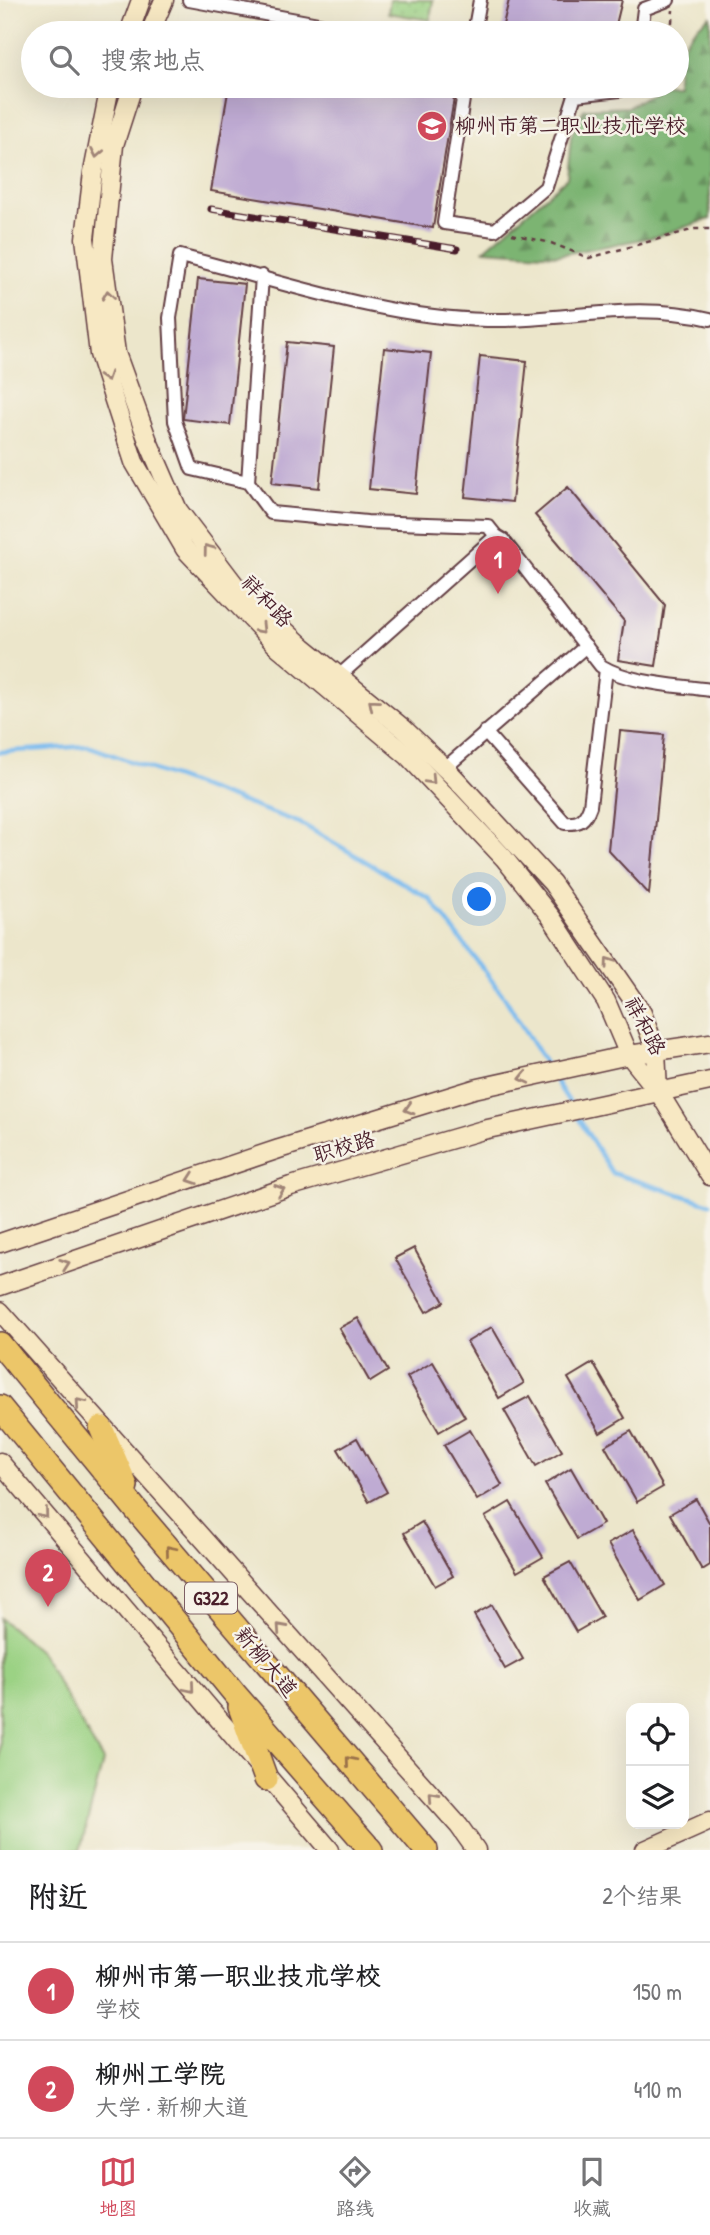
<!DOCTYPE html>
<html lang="zh">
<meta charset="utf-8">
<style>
body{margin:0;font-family:"Patrick Hand","LXGW WenKai TC",sans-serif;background:#f2f2f2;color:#202124}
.controls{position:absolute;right:21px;bottom:21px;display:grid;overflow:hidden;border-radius:14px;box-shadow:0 7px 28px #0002}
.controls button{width:63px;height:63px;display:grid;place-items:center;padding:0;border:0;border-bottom:2px solid #e0e0e0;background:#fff;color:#202124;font:35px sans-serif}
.you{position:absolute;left:480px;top:900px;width:24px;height:24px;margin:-18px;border:5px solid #fff;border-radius:50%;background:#1a73e8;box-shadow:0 0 0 10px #1a73e833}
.badge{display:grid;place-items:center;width:46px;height:46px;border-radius:50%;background:#d1495b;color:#fff;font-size:23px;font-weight:700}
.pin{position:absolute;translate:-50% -58px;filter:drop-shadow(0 2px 4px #0008)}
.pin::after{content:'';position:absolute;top:37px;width:24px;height:21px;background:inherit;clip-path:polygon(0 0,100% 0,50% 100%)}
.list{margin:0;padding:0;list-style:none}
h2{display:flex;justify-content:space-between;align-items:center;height:91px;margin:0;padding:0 28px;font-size:30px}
h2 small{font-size:23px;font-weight:400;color:#757577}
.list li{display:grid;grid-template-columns:46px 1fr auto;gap:21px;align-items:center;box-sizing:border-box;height:98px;padding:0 28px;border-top:2px solid #e0e0e0}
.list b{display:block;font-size:26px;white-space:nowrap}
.list p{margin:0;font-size:23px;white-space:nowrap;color:#757577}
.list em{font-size:23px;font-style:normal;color:#757577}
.icon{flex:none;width:38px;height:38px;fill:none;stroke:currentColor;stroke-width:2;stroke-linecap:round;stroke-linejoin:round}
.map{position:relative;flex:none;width:710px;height:1850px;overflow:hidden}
.search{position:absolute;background:#fff;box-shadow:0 7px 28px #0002;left:21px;right:21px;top:21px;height:77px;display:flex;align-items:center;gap:18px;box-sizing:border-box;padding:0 24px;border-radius:38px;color:#757577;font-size:26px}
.sheet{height:287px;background:#fff}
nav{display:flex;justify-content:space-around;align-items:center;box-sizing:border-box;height:98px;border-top:2px solid #e0e0e0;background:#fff;font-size:19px;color:#757577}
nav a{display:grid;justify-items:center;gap:4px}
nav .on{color:#d1495b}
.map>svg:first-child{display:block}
.grass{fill:url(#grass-dots);stroke:#727858;stroke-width:2}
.forest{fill:url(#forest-firs);stroke:#636a4e;stroke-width:2}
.pitch{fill:#9bd284;stroke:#727858;stroke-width:2}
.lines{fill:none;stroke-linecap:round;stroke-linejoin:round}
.stream{stroke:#7abbef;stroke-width:4.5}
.building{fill:#bfabd3}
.street-casing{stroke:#623d43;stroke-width:16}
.secondary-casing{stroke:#623d43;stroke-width:21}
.highway-casing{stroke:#623d43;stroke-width:26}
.path{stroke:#623d43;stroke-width:2.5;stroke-dasharray:5 5;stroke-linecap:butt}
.street{stroke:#fff;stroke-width:12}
.secondary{stroke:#f7e8c3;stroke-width:18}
.highway{stroke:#ecc669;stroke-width:23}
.rail-casing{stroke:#4a1f2b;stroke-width:7}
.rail{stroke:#f7f3e8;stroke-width:4.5;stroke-dasharray:13;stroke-linecap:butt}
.oneway{stroke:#a08477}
.oneway2{stroke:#9b724a}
.labels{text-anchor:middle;stroke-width:5;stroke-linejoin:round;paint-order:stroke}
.shield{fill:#f7f3e8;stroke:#7e5f64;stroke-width:2}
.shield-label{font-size:19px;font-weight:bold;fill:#4a1f2b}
.poi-label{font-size:21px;fill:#4a1f2b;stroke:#f7f3e8;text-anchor:start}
.street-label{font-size:21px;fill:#4a1f2b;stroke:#f7f3e8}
</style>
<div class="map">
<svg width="710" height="1850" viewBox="0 0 710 1850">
<defs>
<pattern id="grass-dots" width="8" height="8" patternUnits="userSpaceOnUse" patternTransform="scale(1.75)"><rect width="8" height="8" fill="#9bd284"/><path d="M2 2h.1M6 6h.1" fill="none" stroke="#87b472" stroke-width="1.8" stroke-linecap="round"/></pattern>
<pattern id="forest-firs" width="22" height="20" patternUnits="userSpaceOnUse" patternTransform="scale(1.75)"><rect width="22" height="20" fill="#7cb472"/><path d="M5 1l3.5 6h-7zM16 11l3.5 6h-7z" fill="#68925e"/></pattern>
</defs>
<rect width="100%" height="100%" fill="#f7f3e8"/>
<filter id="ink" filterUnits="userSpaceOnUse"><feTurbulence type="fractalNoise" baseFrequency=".0143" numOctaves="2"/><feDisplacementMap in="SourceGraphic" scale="14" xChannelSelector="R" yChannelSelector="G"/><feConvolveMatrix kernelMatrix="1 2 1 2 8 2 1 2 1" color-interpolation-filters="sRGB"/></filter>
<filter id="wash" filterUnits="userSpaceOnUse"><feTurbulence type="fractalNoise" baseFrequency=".00686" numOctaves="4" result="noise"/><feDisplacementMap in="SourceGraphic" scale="28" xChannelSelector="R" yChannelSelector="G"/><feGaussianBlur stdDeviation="1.57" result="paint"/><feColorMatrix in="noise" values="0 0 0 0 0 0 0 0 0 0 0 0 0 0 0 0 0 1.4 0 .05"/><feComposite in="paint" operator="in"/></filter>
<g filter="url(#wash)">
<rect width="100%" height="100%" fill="#ece6cb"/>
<!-- grass -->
<path class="grass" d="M390,0h43l-3,20 -42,-7z"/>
<!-- forest -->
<path class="forest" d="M710,16v203l-56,18 -96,18 -74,-5 83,-72 4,-42 13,-27 44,-2 36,-21h13c0,-38 4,-46 33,-70z"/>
<!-- pitch -->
<path class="pitch" d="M0,1618l41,35 62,108 -23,89h-80z"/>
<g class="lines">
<!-- stream -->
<g class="stream">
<path d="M0,752l88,-6 212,77 130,76 75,99 42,69"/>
<path d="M553,1077l18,28"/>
<path d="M577,1116l35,57 98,31"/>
</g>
</g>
<g id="blocks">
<!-- building -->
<g class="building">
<path d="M509,0h113l-8,33h-113z"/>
<path d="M229,86h227l-23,142 -222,-37z"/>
<path d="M198,279l47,5 -15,141 -47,-6z"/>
<path d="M287,342l47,5 -15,141 -47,-5z"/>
<path d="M384,348l47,5 -15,141 -47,-5z"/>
<path d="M480,356l47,5 -15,141 -47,-5z"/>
<path d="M568,487l97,118 -9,61 -38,-6 6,-39 -89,-106z"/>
<path d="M620,731l44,4 -15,159 -41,-44z"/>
<path d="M414,1248l30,54 -18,10 -31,-54z"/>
<path d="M358,1318l30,53 -18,11 -31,-54z"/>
<path d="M492,1327l32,56 -25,15 -32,-56z"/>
<path d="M433,1362l32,55 -26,15 -32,-55z"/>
<path d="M593,1363l32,55 -25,15 -32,-55z"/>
<path d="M530,1396l32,55 -26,15 -32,-56z"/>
<path d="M470,1430l32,55 -25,15 -33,-55z"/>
<path d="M631,1431l32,56 -26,15 -32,-56z"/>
<path d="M357,1438l30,54 -18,10 -31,-53z"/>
<path d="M571,1468l32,56 -26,15 -32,-55z"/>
<path d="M696,1499l14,25v41l-8,5 -32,-56z"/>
<path d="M510,1502l33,55 -26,15 -32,-55z"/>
<path d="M422,1522l31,54 -18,10 -31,-53z"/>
<path d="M633,1530l32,55 -25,15 -32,-56z"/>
<path d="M570,1562l32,55 -26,15 -32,-56z"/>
<path d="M492,1605l31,54 -18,10 -31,-54z"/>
</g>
</g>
</g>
<g filter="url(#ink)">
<use href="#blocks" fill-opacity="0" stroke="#623d43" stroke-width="2"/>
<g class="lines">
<!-- street casing -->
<g class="street-casing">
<g id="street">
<path d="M189,0l178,33"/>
<path d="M474,33l6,-33"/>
<path d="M641,33l3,-24 24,-9"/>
<path d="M465,86l-21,137 51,7 51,-43 29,-92 45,-5 5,-4"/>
<path d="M262,276l-14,206 23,31 96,9 121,4 8,10"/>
<path d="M248,482l-56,-13 -17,-48 -5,-103 10,-62c101,25 202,62 307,64 80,2 143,-20 223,-1"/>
<path d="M339,676l157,-140 7,4 98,126c30,18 75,19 109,24"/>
<path d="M485,732l80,91c15,1 20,-3 25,-17l16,-137"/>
<path d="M445,768l141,-122"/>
</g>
</g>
<!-- secondary casing -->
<g class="secondary-casing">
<g id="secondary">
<path d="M129,33l12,-33"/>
<path d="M150,33l14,-33"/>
<path d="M110,86l-17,86 -8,66 14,116 35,108 51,87 91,96 132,111 96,102 47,59 55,84 23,54 29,36 52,85"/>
<path d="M133,86l-19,59 -11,114 13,94 32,88 30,69 57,75 68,62 101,82 48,46 100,108 90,130 14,38 2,40"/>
<path d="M0,1243l279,-94 195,-60 155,-34 81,-12"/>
<path d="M0,1286l291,-100 192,-56 227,-49"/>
<path d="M0,1311l459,515 17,24"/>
<path d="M0,1462l330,388"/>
<path d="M645,1850l65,-29"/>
</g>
</g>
<!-- highway casing -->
<g class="highway-casing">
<g id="highway">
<path d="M0,1344l137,167 289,339"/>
<path d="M0,1407l235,287 136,156"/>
<path d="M101,1428l25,58"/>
<path d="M240,1707l26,72"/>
</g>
</g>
<!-- path -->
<g class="path">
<path d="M671,33l2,-23"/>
<path d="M634,95l14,-9"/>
<path d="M512,234l39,9 38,15 106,-29h15"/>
</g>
<!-- street -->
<use href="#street" class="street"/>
<!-- secondary -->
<use href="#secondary" class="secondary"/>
<!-- highway -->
<use href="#highway" class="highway"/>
<!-- rail casing -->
<g class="rail-casing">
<path id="rail" d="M211,209l246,40"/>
</g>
<!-- rail -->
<use href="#rail" class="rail"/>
</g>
<!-- one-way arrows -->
<defs><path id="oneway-chevron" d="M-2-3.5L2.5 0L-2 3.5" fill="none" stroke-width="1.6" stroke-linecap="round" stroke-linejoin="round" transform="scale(1.75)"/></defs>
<g class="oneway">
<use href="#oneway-chevron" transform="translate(97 153) rotate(101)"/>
<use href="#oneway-chevron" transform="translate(108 295) rotate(-98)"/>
<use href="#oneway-chevron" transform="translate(106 377) rotate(72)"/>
<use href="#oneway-chevron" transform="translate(208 549) rotate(-127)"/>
<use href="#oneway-chevron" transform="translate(261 629) rotate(46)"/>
<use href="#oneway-chevron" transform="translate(373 704) rotate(-140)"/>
<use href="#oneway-chevron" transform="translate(431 780) rotate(47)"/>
<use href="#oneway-chevron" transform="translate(609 962) rotate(-125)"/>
<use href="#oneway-chevron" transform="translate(524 1078) rotate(167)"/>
<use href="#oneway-chevron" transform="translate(409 1109) rotate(163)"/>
<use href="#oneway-chevron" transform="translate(192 1179) rotate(161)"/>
<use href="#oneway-chevron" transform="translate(280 1190) rotate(-19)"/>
<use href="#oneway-chevron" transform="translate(65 1264) rotate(-19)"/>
<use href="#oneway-chevron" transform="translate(80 1403) rotate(-131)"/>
<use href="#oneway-chevron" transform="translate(44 1514) rotate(50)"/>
<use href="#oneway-chevron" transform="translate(281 1628) rotate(-132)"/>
<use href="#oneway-chevron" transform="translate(190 1688) rotate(50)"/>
<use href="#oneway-chevron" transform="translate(433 1797) rotate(-132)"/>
</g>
<g class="oneway2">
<use href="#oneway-chevron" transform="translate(170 1550) rotate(-130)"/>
<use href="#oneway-chevron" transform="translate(350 1761) rotate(-130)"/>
</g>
</g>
<!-- icons -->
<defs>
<g id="school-disc" transform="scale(1.575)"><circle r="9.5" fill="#d1495b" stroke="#f7f3e8"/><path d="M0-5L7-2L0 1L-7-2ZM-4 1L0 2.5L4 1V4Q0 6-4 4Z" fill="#fff"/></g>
</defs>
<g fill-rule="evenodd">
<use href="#school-disc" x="432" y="126"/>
</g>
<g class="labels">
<!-- shield labels -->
<rect class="shield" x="185" y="1582.5" width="52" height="31" rx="5"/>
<g class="shield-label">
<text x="211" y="1605">G322</text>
</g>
<!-- poi labels -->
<g class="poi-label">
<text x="455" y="133">柳州市第二职业技术学校</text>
</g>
<!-- street labels -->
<g class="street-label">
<text transform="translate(267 601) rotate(46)" y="7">祥和路</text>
<text transform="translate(645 1026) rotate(62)" y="7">祥和路</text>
<text transform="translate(344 1147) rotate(-16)" y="7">职校路</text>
<text transform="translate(266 1662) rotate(50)" y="7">新柳大道</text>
</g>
</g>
</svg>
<div class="controls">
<button><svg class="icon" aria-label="locate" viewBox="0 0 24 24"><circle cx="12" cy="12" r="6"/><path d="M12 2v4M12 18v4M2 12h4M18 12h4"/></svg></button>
<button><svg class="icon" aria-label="layers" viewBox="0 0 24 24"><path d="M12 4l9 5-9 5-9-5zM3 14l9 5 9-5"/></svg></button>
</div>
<div class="you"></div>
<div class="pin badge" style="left:498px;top:594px">1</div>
<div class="pin badge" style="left:48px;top:1607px">2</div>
<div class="search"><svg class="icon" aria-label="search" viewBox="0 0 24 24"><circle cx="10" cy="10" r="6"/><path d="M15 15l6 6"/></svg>搜索地点</div>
</div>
<section class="sheet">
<h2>附近<small>2个结果</small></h2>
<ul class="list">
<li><span class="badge">1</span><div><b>柳州市第一职业技术学校</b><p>学校</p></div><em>150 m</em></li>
<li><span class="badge">2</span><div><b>柳州工学院</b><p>大学 · 新柳大道</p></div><em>410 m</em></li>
</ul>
</section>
<nav>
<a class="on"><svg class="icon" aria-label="map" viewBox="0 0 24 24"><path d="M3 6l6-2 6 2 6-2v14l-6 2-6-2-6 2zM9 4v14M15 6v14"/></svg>地图</a>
<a><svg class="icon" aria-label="directions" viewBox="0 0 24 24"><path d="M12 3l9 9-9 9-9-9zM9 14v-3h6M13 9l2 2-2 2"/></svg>路线</a>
<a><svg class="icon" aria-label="saved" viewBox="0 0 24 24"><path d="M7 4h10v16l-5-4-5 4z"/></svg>收藏</a>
</nav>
